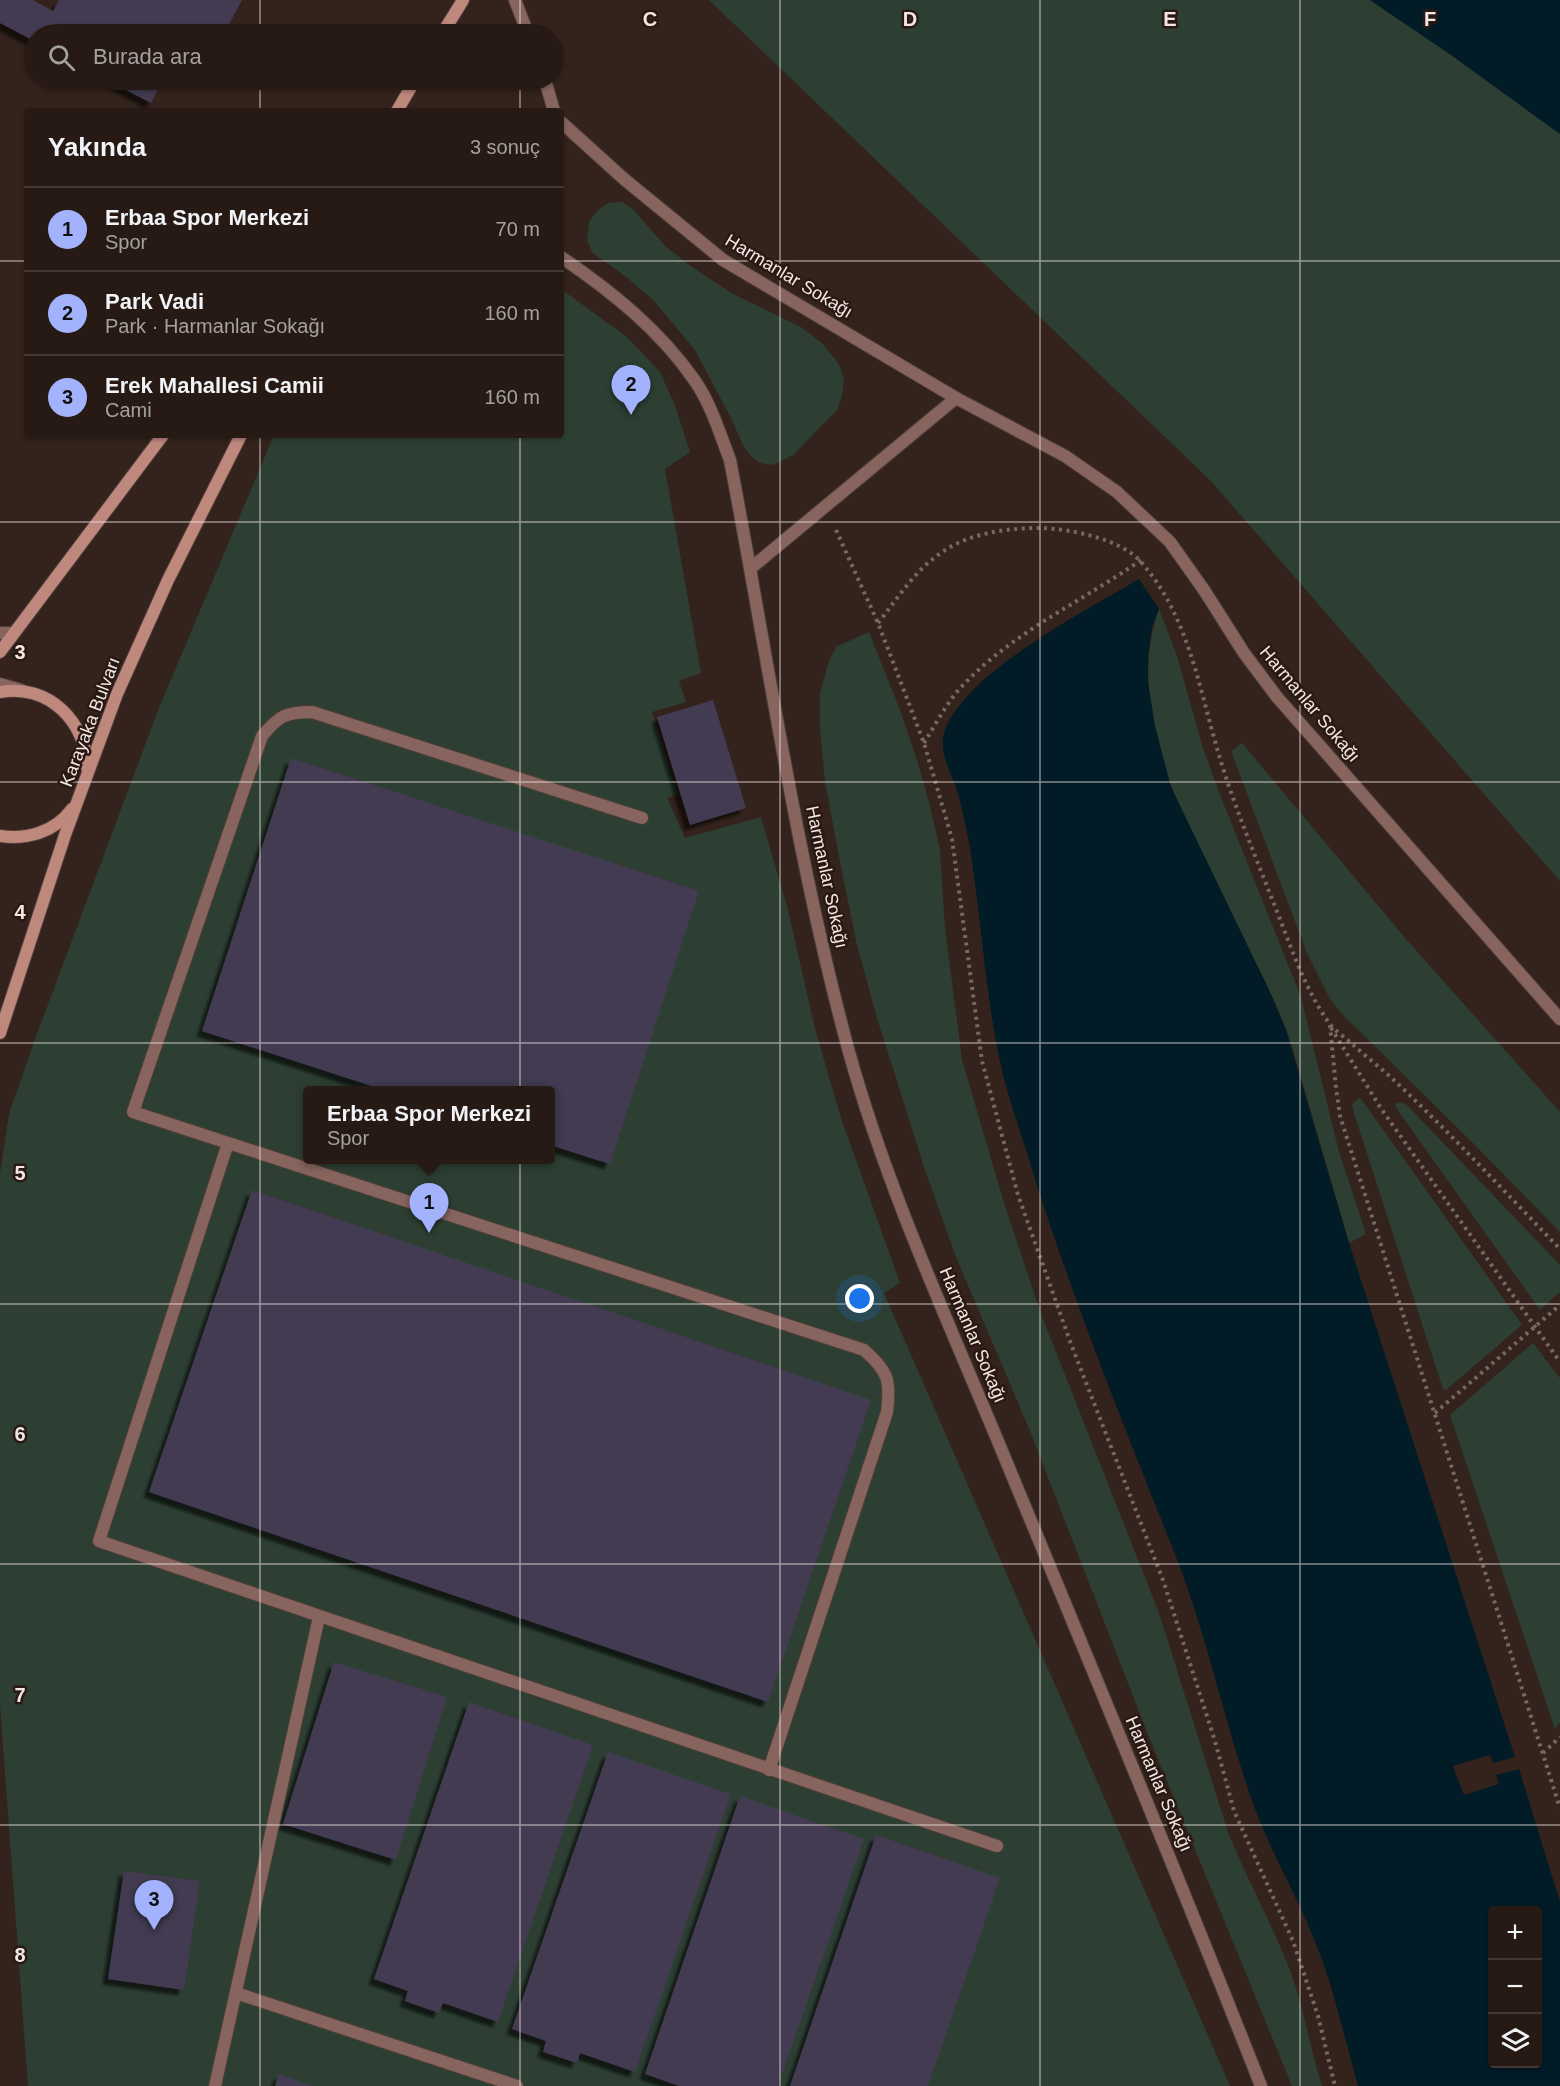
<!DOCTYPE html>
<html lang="tr">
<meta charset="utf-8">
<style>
body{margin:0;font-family:Helvetica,sans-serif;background:#2f231e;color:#f1f3f6}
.controls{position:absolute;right:18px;bottom:18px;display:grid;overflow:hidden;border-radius:6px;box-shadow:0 2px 4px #0004}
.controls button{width:54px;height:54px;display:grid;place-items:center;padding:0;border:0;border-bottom:2px solid #433834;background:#271a15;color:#f1f3f6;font:30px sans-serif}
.you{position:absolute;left:860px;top:1299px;width:21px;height:21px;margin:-15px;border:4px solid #fff;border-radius:50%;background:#1a73e8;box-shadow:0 0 0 9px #1a73e833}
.badge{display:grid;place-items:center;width:39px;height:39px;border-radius:50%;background:#a2b2fd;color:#111;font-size:20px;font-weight:700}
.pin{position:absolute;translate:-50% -50px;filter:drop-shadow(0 2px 3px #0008)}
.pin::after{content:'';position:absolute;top:32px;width:21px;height:18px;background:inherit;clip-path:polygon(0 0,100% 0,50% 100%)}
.popup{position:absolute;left:303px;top:1086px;width:252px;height:78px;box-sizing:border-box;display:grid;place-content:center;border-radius:6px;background:#271a15;filter:drop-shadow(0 2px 4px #0005);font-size:20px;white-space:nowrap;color:#a4a1a0}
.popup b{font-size:22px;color:#f1f3f6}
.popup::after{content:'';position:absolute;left:50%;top:100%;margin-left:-12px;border:12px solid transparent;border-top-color:#271a15}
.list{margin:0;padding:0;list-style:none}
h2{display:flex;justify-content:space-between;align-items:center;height:78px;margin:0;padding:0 24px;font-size:26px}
h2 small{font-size:20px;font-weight:400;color:#a4a1a0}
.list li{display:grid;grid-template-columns:39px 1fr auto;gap:18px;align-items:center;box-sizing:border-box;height:84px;padding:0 24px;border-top:2px solid #433834}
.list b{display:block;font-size:22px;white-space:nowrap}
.list p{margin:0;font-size:20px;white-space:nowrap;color:#a4a1a0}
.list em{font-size:20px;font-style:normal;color:#a4a1a0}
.icon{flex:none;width:33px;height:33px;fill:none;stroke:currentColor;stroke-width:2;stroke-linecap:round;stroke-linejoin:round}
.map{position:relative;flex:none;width:1560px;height:2086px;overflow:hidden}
.search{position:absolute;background:#271a15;box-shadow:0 2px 4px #0004;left:24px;top:24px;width:540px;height:66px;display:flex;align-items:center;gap:15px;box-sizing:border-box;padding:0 21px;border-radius:33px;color:#a4a1a0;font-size:22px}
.panel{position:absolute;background:#271a15;box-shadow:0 2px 4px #0004;left:24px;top:108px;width:540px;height:330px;border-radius:6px}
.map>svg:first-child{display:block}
.green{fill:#2d3f33;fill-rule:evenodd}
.water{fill:#011b27;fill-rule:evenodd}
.building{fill:#433a51;filter:url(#shadow)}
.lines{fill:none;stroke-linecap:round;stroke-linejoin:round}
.service-casing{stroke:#4f3e38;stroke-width:14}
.minor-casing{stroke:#4f3e38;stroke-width:14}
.tertiary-casing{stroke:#4f3e38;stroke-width:14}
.secondary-casing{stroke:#4f3e38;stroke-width:14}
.path{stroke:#786862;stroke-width:4;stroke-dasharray:3 4.5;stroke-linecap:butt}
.service{stroke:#87655e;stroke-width:12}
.minor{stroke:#87655e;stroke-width:12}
.tertiary{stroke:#87655e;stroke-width:12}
.secondary{stroke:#be887d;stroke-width:12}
.grid{fill:none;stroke:#f3e7e3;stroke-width:1.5;stroke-opacity:0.55}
.labels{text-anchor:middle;stroke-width:5;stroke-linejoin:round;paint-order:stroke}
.street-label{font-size:18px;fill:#f3e7e3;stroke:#2a1913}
.grid-label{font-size:20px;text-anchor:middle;font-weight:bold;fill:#f3e7e3;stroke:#2a1913;stroke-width:5;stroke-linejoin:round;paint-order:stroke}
</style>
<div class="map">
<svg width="1560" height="2086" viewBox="0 0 1560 2086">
<defs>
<filter id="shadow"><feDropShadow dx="-5.5" dy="5.5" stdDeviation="1.5" flood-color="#0009"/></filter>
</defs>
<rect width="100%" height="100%" fill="#34231c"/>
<!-- green -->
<g class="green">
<path d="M709,0h661l81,55 109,79v747l-350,-401z"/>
<path d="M622,202l10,6 33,38 27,21 41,27 68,33 22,17 15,19 6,15 -2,18 -5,14 -44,45 -20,10 -13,-2 -9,-7 -8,-11 -12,-27 -36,-68 -41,-49 -29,-25 -32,-23 -6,-12 2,-19 8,-11 11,-8z"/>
<path d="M561,289l66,48 33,35 15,34 15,46 -25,17 36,204 -22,8 7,21 -34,10 26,82 -11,4 18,40 76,-21 27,93 27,119 26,89 59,165 -16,10 346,793h-1202l-28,-381v-532l9,-59 25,-72 125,-334 115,-273h287zM308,1090h242v70h-242z"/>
<path d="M1159,609l18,47 26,92 16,44 82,205 37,151 28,86 -17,9c-14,-50 -29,-99 -43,-149 -7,-21 -12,-44 -20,-65 -47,-123 -175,-284 -127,-420z"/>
<path d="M869,632l31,78 17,50 12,42 11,48 5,78 17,132 42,143 37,111 118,299 70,222c19,46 43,89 61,135 14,38 20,78 32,116h-30l-143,-349 -121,-311 -72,-169 -30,-84 -49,-155 -20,-73 -17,-83 -15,-81 -5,-51v-37l9,-32 7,-14z"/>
<path d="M1242,743l164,196 154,173v120l-86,-88 -134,-132 -10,-13 -23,-46 -76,-202z"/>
<path d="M1359,1098l3,2 160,225 -76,65 -3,-1 -90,-279 -1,-6z"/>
<path d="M1398,1102l8,2 154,161v27l-20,18 -143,-201 -2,-4z"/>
<path d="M1533,1343l27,35v345l-5,6 -105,-314z"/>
</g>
<!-- water -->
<g class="water">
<path d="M1370,0h190v134l-109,-79z"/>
<path d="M1139,579l20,30 -7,19 -4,29v25l7,44 16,61 99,205 16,38 63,213 166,514 -22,6 -3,-8 -37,11 11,29 35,-11 -3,-9 23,-6 41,133v184h-202c-13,-46 -23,-93 -40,-137 -20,-53 -50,-101 -68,-154 -27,-79 -44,-162 -75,-241 -50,-125 -100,-249 -141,-378 -10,-35 -23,-69 -32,-105 -16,-71 -20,-144 -31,-216 -3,-19 -7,-39 -12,-58 -5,-19 -21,-43 -15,-64 18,-59 143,-123 195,-154zM1492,1910h46v154h-46z"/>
</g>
<!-- building -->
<g class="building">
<path d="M0,0h33l20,11 6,-11h183l-18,34h-190v7l-34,-18z"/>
<path d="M107,80h56l-12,23z"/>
<path d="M713,700l33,108 -56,17 -33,-108z"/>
<path d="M291,758l408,133 -89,273 -60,-19v-55h-166l-182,-59z"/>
<path d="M252,1190l619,210 -103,302 -619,-210z"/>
<path d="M334,1662l113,35 -51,163 -113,-36z"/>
<path d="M469,1702l124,43 -95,277 -55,-19 -4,10 -34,-12 3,-10 -34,-12z"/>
<path d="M608,1752l123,42 -96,278 -55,-19 -3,10 -34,-11 3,-11 -34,-12z"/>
<path d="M740,1796l124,43 -86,247h-99l-34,-12z"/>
<path d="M876,1835l124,43 -72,208h-138z"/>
<path d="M124,1871l76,10 -16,109 -76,-11z"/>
<path d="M279,2074l33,12h-37z"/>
</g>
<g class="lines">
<!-- service casing -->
<g class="service-casing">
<g id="service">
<path d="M642,818l-330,-106c-27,0 -33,4 -50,24l-129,376 731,238c24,21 27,30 23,62l-118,358"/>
<path d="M228,1143l-129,398 898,305"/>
<path d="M236,1993l281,93"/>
<path d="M215,2086l104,-469"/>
</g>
</g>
<!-- minor casing -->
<g class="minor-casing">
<g id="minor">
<path d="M515,0l13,34"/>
<path d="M545,80l9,31"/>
<path d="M561,122l63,57 99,81 233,138 109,58 52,36 53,50 34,48 40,63 33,44 283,322"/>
<path d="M561,257c50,34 99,73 134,124 16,23 25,53 35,79 38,198 66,398 119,592 37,133 95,260 148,387 89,215 179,430 264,647"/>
<path d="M751,568l205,-170"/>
</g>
</g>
<!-- tertiary casing -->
<g class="tertiary-casing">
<g id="tertiary">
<path d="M0,633h13"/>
<path d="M0,684l21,6"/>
</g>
</g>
<!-- secondary casing -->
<g class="secondary-casing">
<g id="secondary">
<path d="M442,34l21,-34"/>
<path d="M397,111l18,-31"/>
<path d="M0,652l163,-217"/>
<path d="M0,692c48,-9 87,30 87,76"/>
<path d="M0,836c27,4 55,-4 72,-27"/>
<path d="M0,1033l65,-198 52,-141 51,-114 73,-145"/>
</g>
</g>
<!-- path -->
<g class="path">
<path d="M836,530l42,93 46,120 28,96 30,222 36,134 53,149 92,236 52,161 19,70 59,130 25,75 17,70"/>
<path d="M878,623c19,-24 36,-51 60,-68 29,-22 68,-27 103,-27 30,1 80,11 100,34 48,54 58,127 78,193 15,51 36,100 55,149 16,40 30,84 55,119 5,7 14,13 21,19 15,14 32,27 47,41 56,53 109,110 163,166"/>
<path d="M924,743c10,-16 20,-35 32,-50 50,-58 124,-90 185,-133"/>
<path d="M1330,1025l6,63 4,28 220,692"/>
<path d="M1331,1028l49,79 180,255"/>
<path d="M1435,1413l125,-108"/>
<path d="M1543,1753l17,-16"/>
</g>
<!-- service -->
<use href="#service" class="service"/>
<!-- minor -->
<use href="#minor" class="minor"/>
<!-- tertiary -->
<use href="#tertiary" class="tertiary"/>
<!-- secondary -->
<use href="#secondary" class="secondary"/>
</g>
<!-- grid -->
<path class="grid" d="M260,0v34M520,0v34M780,0v2086M1040,0v2086M1300,0v2086M260,80v31M520,80v31M0,261h27M561,261h999M260,435v1651M520,435v1651M0,522h1560M0,782h1560M0,1043h1560M0,1304h1560M0,1564h1560M0,1825h1560"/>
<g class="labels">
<!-- street labels -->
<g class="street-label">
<text transform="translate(789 276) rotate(31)" y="6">Harmanlar Sokağı</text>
<text transform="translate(1310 704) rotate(50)" y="6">Harmanlar Sokağı</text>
<text transform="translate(90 722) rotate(-69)" y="6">Karayaka Bulvarı</text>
<text transform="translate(827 877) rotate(78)" y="6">Harmanlar Sokağı</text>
<text transform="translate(973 1335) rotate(67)" y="6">Harmanlar Sokağı</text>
<text transform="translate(1159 1784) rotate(67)" y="6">Harmanlar Sokağı</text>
</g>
</g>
<g class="grid-label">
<text x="650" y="26">C</text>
<text x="910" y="26">D</text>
<text x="1170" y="26">E</text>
<text x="1430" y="26">F</text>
<text x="20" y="659">3</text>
<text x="20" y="919">4</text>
<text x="20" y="1180">5</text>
<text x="20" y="1441">6</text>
<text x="20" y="1702">7</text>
<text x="20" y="1962">8</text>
</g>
</svg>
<div class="controls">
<button>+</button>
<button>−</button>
<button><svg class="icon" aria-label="layers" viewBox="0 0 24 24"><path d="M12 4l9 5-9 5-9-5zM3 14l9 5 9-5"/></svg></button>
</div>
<div class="you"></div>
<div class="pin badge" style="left:429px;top:1233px">1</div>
<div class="popup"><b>Erbaa Spor Merkezi</b>Spor</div>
<div class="pin badge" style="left:631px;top:415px">2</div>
<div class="pin badge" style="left:154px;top:1930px">3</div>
<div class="search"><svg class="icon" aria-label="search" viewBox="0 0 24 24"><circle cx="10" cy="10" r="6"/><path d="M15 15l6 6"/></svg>Burada ara</div>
<section class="panel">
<h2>Yakında<small>3 sonuç</small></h2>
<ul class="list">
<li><span class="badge">1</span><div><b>Erbaa Spor Merkezi</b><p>Spor</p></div><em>70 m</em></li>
<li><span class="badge">2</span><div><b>Park Vadi</b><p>Park · Harmanlar Sokağı</p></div><em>160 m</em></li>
<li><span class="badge">3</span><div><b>Erek Mahallesi Camii</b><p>Cami</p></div><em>160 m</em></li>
</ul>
</section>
</div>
